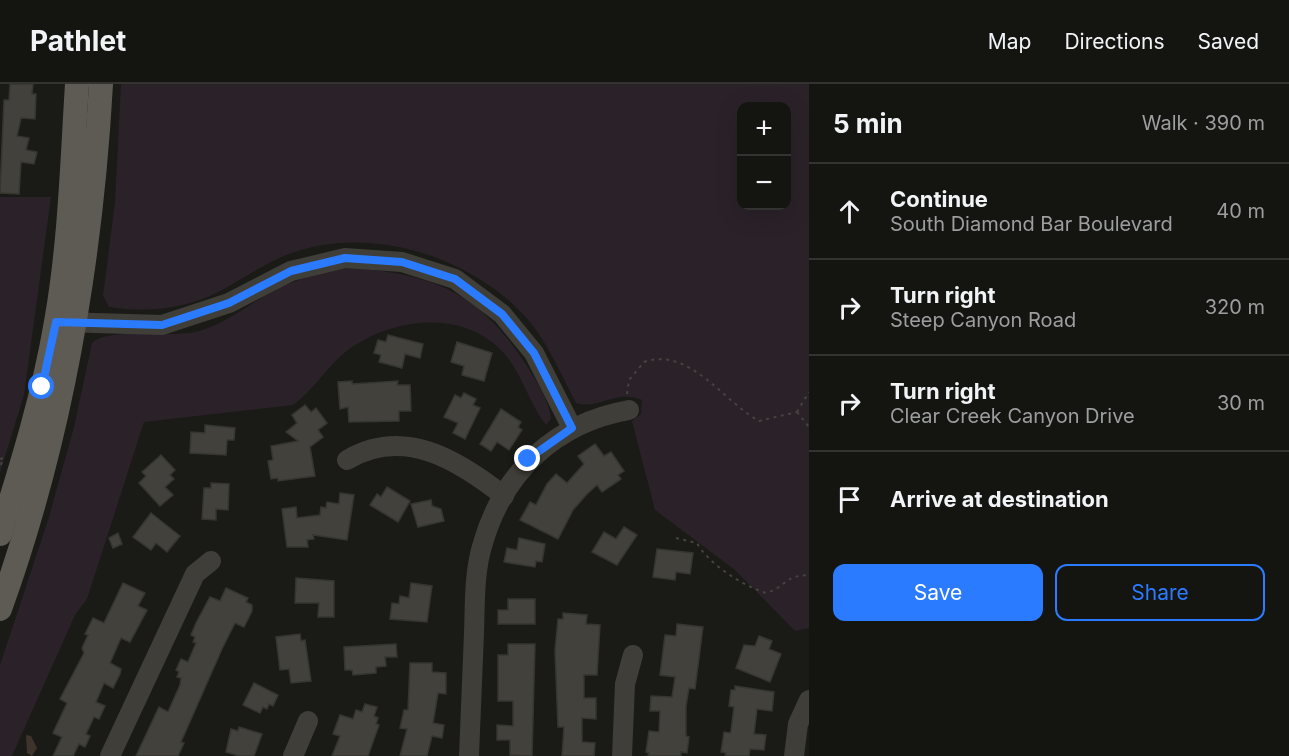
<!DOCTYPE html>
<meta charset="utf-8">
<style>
body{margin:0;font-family:Inter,sans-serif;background:#21211f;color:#f1f3f6}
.controls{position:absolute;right:18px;top:18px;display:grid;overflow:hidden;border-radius:12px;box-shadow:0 6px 24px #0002}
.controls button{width:54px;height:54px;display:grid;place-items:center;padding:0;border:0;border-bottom:2px solid #333331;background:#141411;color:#f1f3f6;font:30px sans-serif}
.stop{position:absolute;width:18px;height:18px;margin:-14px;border:4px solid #2a7bff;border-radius:50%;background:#fff}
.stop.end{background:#2a7bff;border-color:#fff;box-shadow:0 2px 6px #0008}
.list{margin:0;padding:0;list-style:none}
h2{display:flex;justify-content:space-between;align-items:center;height:78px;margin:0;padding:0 24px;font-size:26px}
h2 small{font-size:20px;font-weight:400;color:#9d9e9f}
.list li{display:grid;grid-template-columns:39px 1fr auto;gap:18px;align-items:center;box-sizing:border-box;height:96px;padding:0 24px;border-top:2px solid #333331}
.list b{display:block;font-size:22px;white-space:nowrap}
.list p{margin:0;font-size:20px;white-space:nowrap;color:#9d9e9f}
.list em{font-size:20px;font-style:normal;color:#9d9e9f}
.actions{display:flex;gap:12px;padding:18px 24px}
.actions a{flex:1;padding:14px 0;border:2px solid #2a7bff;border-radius:12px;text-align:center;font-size:21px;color:#2a7bff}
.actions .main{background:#2a7bff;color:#fff}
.icon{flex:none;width:33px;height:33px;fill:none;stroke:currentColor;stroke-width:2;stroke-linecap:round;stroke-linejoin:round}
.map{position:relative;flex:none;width:809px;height:672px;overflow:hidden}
header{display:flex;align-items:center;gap:36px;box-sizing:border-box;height:84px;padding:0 30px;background:#141411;border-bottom:2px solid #333331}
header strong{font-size:28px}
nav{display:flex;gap:33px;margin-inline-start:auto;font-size:21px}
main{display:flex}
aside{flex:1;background:#141411}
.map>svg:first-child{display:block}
.green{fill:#2a2129;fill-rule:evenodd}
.water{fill:#3f342c}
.building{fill:#42413c;stroke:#363631;stroke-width:1.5}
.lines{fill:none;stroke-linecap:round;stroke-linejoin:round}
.path{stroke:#46433e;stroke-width:2;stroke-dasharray:3 4.5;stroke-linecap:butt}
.minor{stroke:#3f3e38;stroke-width:20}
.major{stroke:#5e5b54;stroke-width:24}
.route{stroke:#2a7bff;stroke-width:8}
</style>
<header>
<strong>Pathlet</strong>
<nav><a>Map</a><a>Directions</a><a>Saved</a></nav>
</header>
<main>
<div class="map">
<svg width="809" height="672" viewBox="0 0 809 672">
<rect width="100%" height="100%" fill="#1a1a17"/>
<!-- green -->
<g class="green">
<path d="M121,0h688v544l-14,3 -60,-61 -80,-60 -23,-89 9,-7 1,-14c-27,-11 -42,10 -66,3 -16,-30 -30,-65 -54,-90 -60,-62 -166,-92 -247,-53 -17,8 -34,20 -51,29 -35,20 -76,24 -115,18l-6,-11 12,-94zM742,22h44v100h-44z"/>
<path d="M0,113h51l-27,198 -24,78z"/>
<path d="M351,184c84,6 129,25 176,98 10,17 22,33 24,53l-5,6c-18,-23 -24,-53 -45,-75 -41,-41 -109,-32 -153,0 -21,16 -34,40 -55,55l-149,17 -57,177 -12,16 -63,141h-12v-91l49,-148 25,-90 18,-84c16,-16 77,-5 103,-11 27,-6 49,-24 73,-38 26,-14 53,-24 83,-26z"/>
</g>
<!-- water -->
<path class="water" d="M26,651l5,1 6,12 -5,8 -5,-3z"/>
<!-- building -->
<g class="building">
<path d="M10,0h23l-1,10h4l-1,25 -14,-1 -4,18 12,2 -3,12 11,2 -3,12 -13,-2 -2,32 -19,-1 4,-93h5z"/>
<path d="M388,251l35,9 -3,14 -15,-4 -3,14 -23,-6 2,-7 -7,-2 4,-13 8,2z"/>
<path d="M457,258l35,11 -8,28 -22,-6 2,-9 -13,-4z"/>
<path d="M352,297v3l46,-3 -1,4h13l1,26h-12v10l-50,1 -1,-15 -8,2 -2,-27z"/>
<path d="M464,309l12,6 -3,6 7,3 -15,31 -12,-6 5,-10 -14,-6 11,-22 6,3z"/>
<path d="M305,321l6,7 5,-4 11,15 -9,7 5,7 -13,10 5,29 -37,5v-3l-7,1 -3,-18 5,-1 -2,-14 27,-5 -12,-9 11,-9 -5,-8z"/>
<path d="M501,325l20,13 -3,5 4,3 -13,20 -12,-8 -6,9 -11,-7z"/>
<path d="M205,341l30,3 -1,12h-7l-1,15 -36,-2 1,-21 14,1z"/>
<path d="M595,360l9,12 7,-4 13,19 -6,4 3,4 -19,13 -5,-7 -10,9 -14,16 -15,29 -38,-19 10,-18 6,3 11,-21 9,-10 11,9 17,-19 -6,-8z"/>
<path d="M161,371l14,15 -5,5 4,4 -9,8 8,8 -13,11 -21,-23 7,-7 -4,-4z"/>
<path d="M211,399l18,1 -1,26 -12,-1v11l-14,-1 2,-31h7z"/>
<path d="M387,403l23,14 -12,21 -28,-17 7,-11 4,3z"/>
<path d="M340,409l14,2 -7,45 -34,-5 1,4 -7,1 1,7h-21l-5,-38 14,-2 1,11 23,-3 1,-8 5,1 1,-6 12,2z"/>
<path d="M431,416l1,6 9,3 3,12 -26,6 -7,-23z"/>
<path d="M151,429l29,23 -13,16 -11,-9 -5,7 -18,-13z"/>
<path d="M624,443l13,8 -20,30 -25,-13 12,-20 12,7z"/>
<path d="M118,449l4,11 -9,4 -4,-10z"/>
<path d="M519,454l26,6 -3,18 -6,-1 -1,6 -31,-5 3,-14 10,2z"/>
<path d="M657,465l36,4 -3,21 -14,-2 -1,8 -22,-3z"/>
<path d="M296,494l38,3v36h-16l1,-14h-24z"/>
<path d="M123,499l22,10 -7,13 9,4 -17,32 -9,-4 -11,25 11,6 -1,5 -7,14 -9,-5 -8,19 9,4 -6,13 -5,-2 -8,17 4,2 -5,11 -6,-3 -6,12h-20l9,-19 -9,-4 14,-30 -7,-4 24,-46 -2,-5 6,-13 -3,-1 8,-16 11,5z"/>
<path d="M411,499l21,3 -5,36 -37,-3 2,-16 7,1 1,-8 9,2z"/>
<path d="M226,504l22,10 -2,4 6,3v6l-8,16 -9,-4 -13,26 -41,93 3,1 -6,13h-42l23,-49 9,5 12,-27 1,-7 -4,-1 2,-5 -3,-2 5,-11 7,3 8,-19 -3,-1 2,-5 -4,-2 5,-12 14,-26 10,4z"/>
<path d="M508,515h27v25h-37v-14h10z"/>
<path d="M563,529l24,2 -1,9 14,1 -3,50h-13v23h12v21l-14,-1v24l13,1 -1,13h-32l2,-29h-6l-3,-77 3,-31h5z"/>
<path d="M677,540l26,3 -8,62 -6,-1 -3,18v30l3,1 -2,16 -6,-1v4h-33l1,-3 -3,-1 3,-21 10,1 1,-21h-10l1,-15 21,1 3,-20 -15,-2 5,-40 11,1z"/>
<path d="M300,550l1,7 4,-1 6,41 -20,2 -2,-14 -9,1 -4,-33z"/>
<path d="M759,552l13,5 -3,8 12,5 -11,28 -34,-14 8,-23 11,1z"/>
<path d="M396,560l1,13h-12l1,9 -10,1v6l-23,2 -1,-5h-7l-1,-23z"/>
<path d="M508,560h27l-3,112 -22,-1v-15h-13v-15l16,1v-25h-15v-46h10z"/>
<path d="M410,579h22v9l14,1v21l-8,-1 -5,30 11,2 -2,13 -10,-2 -5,20h-27l7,-27 -7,-1 4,-18h4z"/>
<path d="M254,599l24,12 -5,11 -4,-2 -2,5 -4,-2 -3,6 -17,-8z"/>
<path d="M735,602l39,6 -2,19 -15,-2 -3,25 12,1 -2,15 -14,-1 -1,7h-24l1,-3 -5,-1 3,-20 6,1 1,-2 3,-24 -5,-1 2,-16h4z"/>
<path d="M365,620l12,3 -3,9 4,2 -2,6 3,1 -11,31h-36l8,-20 -7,-2 7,-19 13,4 3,-9 6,2z"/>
<path d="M239,643l23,7 -8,22h-15l-13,-4 5,-23 7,2z"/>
</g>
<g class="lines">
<!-- path -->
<g class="path">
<path d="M627,310l2,-14 15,-18c45,-16 80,40 115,59l38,-9"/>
<path d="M797,328l12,-20"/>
<path d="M797,328l12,15"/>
<path d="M0,375l3,-1 -3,10"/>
<path d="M676,454l21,5c12,22 47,43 69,50 21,-6 16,-17 43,-18"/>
</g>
<!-- minor -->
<g class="minor">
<path d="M62,238l100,3 67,-22 62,-32 54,-13 57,4 53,17 47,35 32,39 38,75"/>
<path d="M347,376c57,-34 111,0 157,36"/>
<path d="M110,672l85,-182 16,-13"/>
<path d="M293,672l15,-35"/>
<path d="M469,672c2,-41 3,-82 5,-123 1,-30 0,-62 9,-90 21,-72 73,-120 146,-133"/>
<path d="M622,672l3,-72 8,-29"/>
<path d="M794,672l4,-32 11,-24"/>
</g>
<!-- major -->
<g class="major">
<path d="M0,450c22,-69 44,-141 56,-212 14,-79 16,-159 21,-238"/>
<path d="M0,525c61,-169 91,-346 101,-525"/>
</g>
</g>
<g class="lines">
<!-- route -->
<path class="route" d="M42,303l14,-65 106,3 67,-22 62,-32 54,-13 57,4 53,17 47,35 32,39 38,75 -44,31"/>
</g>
</svg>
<div class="controls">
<button>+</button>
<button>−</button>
</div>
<div class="stop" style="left:42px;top:303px"></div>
<div class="stop end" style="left:528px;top:375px"></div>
</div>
<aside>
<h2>5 min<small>Walk · 390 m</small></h2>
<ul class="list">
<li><svg class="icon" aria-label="ahead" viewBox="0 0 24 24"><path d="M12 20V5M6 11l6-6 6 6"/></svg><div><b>Continue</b><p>South Diamond Bar Boulevard</p></div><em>40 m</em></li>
<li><svg class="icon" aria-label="right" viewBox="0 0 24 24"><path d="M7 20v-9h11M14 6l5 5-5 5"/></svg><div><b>Turn right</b><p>Steep Canyon Road</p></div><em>320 m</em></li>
<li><svg class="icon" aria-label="right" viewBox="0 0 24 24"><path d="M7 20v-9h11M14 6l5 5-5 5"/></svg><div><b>Turn right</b><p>Clear Creek Canyon Drive</p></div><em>30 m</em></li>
<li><svg class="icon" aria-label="arrive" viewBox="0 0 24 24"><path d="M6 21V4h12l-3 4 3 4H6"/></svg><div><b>Arrive at destination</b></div></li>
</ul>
<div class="actions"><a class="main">Save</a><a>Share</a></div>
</aside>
</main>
